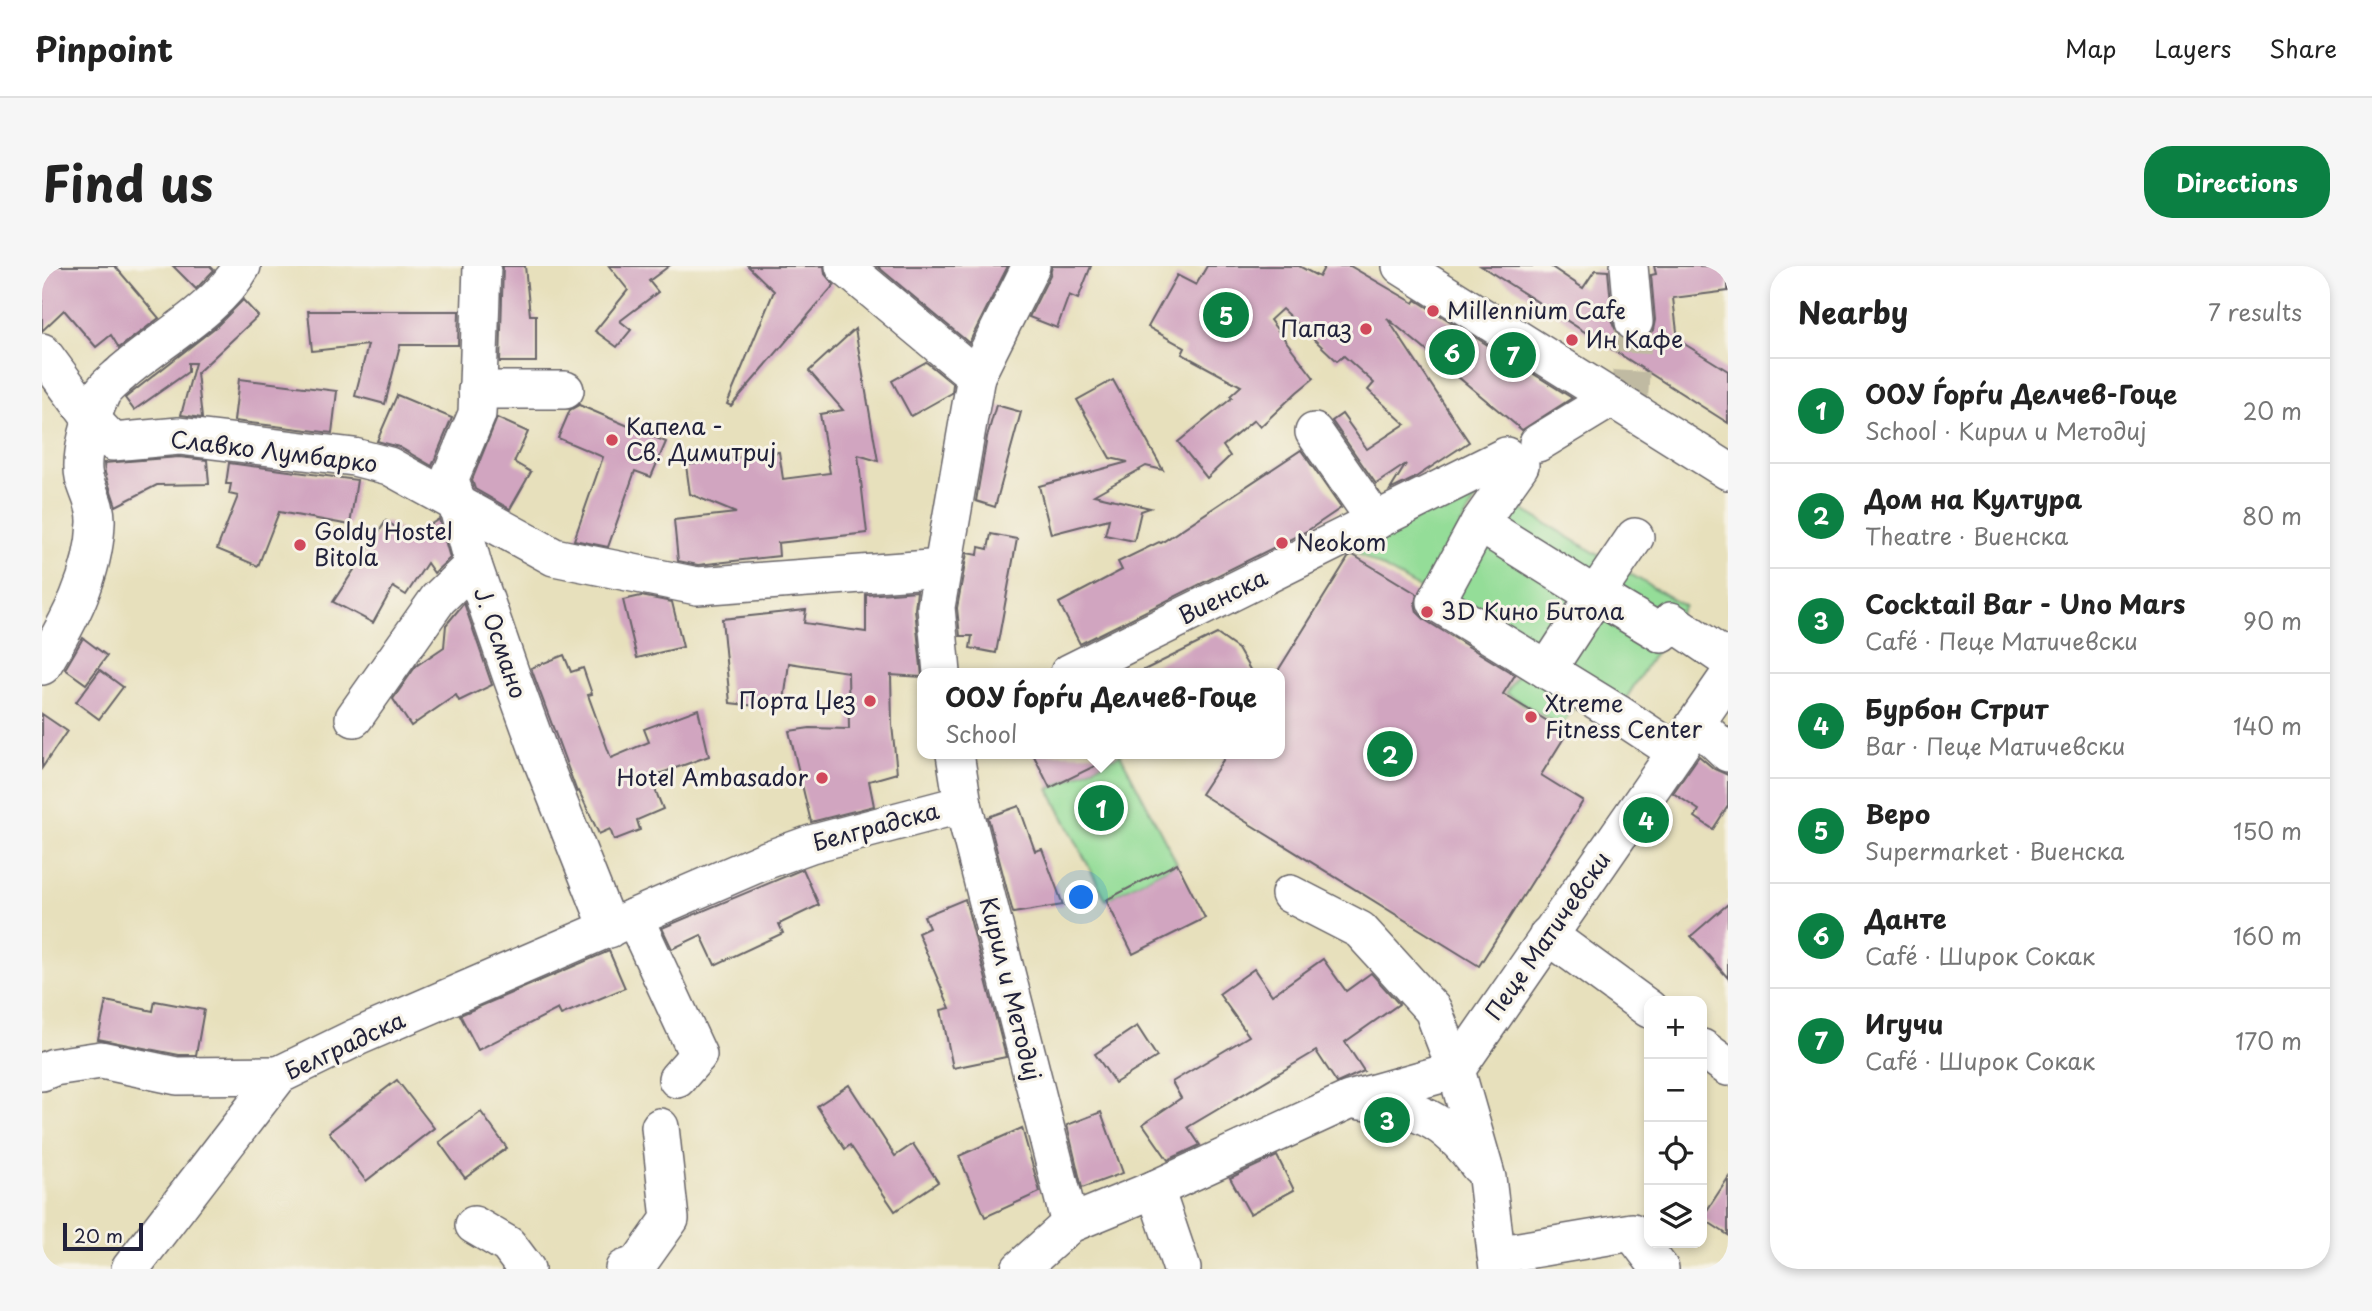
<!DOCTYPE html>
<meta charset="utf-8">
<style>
body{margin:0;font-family:"Playpen Sans",sans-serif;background:#f6f6f6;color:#222}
.controls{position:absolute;right:21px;bottom:21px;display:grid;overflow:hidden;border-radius:14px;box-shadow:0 4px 10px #0003}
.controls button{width:63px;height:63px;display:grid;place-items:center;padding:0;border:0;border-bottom:2px solid #e0e0e0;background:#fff;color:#222;font:35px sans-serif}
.scale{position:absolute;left:21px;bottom:18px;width:80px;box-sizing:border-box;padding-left:7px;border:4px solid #22223b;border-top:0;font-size:19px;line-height:24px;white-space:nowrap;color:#22223b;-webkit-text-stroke:5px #f7f3e8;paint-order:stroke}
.you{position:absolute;left:1040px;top:632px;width:24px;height:24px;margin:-18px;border:5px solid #fff;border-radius:50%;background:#1a73e8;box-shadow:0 0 0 10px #1a73e833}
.badge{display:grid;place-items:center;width:46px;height:46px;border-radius:50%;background:#0b8043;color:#fff;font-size:23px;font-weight:700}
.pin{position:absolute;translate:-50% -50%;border:4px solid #fff;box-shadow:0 2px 7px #0006}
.popup{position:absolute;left:875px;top:402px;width:368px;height:91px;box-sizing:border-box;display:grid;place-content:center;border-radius:14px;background:#fff;filter:drop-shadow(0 2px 5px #0005);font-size:23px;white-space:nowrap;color:#767676}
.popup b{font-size:26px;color:#222}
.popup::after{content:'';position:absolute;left:50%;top:100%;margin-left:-14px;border:14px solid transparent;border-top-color:#fff}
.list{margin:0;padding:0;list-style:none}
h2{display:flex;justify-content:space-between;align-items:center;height:91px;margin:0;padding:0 28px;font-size:30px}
h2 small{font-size:23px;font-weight:400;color:#767676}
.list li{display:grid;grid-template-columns:46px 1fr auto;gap:21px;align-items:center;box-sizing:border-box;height:105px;padding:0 28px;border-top:2px solid #e0e0e0}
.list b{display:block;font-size:26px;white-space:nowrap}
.list p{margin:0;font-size:23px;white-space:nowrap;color:#767676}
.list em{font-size:23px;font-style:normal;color:#767676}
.icon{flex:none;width:38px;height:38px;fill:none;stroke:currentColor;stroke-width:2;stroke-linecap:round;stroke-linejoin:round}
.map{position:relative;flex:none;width:1686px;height:1003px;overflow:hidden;border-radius:28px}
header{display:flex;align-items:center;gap:42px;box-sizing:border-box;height:98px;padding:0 35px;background:#fff;border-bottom:2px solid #e0e0e0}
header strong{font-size:33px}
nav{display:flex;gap:38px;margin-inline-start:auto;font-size:24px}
.intro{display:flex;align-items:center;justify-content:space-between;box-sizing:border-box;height:168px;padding:0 42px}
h1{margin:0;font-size:49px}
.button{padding:18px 32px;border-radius:28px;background:#0b8043;color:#fff;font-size:24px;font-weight:700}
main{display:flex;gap:42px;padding:0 42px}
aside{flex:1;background:#fff;border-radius:28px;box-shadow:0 4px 10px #0003}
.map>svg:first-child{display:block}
.green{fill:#94dd98;stroke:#5b806a;stroke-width:2}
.building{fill:#d1a5c0}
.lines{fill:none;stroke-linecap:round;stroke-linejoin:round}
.minor-tunnel{stroke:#c0baa2;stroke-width:37;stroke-dasharray:37 18;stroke-linecap:butt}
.minor-casing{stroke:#676468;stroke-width:40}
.minor{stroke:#fff;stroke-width:37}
.poi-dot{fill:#d1495b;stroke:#f7f3e8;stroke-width:2.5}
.labels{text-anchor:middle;stroke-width:6;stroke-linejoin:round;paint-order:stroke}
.poi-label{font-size:23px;fill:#22223b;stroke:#f7f3e8;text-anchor:start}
.street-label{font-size:23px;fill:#22223b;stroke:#f7f3e8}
</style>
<header>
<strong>Pinpoint</strong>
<nav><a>Map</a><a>Layers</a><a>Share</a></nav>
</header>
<div class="intro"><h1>Find us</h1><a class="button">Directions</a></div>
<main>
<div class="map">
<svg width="1686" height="1003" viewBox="0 0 1686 1003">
<rect width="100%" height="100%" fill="#f7f3e8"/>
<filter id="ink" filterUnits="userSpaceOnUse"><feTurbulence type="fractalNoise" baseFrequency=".0143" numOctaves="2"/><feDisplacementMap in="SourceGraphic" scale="14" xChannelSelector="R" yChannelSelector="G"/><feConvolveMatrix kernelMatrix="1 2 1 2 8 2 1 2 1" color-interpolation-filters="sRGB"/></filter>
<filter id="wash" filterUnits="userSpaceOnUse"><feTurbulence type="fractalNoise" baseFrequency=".00686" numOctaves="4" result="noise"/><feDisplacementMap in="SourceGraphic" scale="28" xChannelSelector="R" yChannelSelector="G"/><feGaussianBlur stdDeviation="1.57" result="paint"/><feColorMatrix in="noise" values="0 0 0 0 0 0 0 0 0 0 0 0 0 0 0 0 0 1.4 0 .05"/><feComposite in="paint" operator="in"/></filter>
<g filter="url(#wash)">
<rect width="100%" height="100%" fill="#e7e0bc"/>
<!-- green -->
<g class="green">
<path d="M1443,217l-61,108 -70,-40z"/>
<path d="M1461,232l181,108 -67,107 -181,-111z"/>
<path d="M1479,403l56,34 -16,24 -55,-34z"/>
<path d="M1078,488l57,109 -71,37 -57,-111z"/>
</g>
<g id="blocks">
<!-- building -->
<g class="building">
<path d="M0,0h73l44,52 -40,30 -8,-13 -15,12 -32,-37 -22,21z"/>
<path d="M131,0h37l4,4 -18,19z"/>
<path d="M461,0h22l5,49h6v47h-36z"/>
<path d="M567,0h60l-20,15 9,11 -38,29 11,9 -14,17 -22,-16 33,-41z"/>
<path d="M706,0h76l1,8 9,11 -103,121 -4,-2 47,-113z"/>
<path d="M835,0h131l-39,77z"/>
<path d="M1010,0h39l-13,33 -9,-4 -12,33 -28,-11 21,-42z"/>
<path d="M1165,0h92l20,11 6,-11h25l64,37 2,-3 156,98 -50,32 -135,-112 82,124 -56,37 -23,11 16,-26 -30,20 -44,-63 10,-7 25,35 38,-25 -37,-34 6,-7 -30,-27 -7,5 -55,-52 -12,11 44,58 -17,14 -37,35 -6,-7 -31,26 7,10 -23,22 -29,-36 54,-44 -2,-2 11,-10 -59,-32 3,-6 -37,-21 29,-52 19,10z"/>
<path d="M1439,0h69l33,22 12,-18 13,1 5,53 4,9 8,8 10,2 10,-3 8,-10 2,-10 -4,-45 5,-1 -2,-8h74v25l-55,7 5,42 50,31v52z"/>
<path d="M201,34l15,16 -61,57 5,45 -21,-3 14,-52h-7v9l-54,38 -9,-12 92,-72z"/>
<path d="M266,45h151l-1,34h-58l-15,59 -30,-8 13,-51 -56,6z"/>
<path d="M813,63l23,132 -20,-6 9,78 -89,10 1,13 -81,9 -20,-4 -4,-41 62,-7 -46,-19 -4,-29 93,-13 4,27 47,-6 -10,-59 23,-4 -34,-39z"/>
<path d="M884,96l27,22 -1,9 -41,23 -19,-35z"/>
<path d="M197,113l98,12 -5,42 -98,-12z"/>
<path d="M1071,114l50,90 -17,-4 -52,29 56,13 -9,3 -7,30 -29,-6 4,-16 -58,15 -12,-48 89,-24 -18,-4 -33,-58z"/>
<path d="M355,129l55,23 -20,48 -33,-19 -22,-6z"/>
<path d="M537,139l87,37 -15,35 -16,-6 -27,76 -34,-7 29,-83 -45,-19 12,-28z"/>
<path d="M954,139l25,7 -26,95 -19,-6 11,-64z"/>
<path d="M455,152l31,14 -14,30 17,10 -21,37 -35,-20 -3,-9z"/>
<path d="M1259,184l40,58 -34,23 -227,113 -21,-41 63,-33 -4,-8 41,-20 2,1z"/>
<path d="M137,191l28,3 2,24 -52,1 -41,21 -11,-33 -1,-10z"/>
<path d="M187,197l128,17 -7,45 -71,-13 -21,54 -41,-17 21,-53 -9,-2 2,-10h-5z"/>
<path d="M397,253l11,39 -16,15 -7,-10 -21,32 -13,-8 -20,36 -40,-21 53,-81 25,16z"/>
<path d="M949,268l26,5 -21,114 -26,-5 2,-12h-12l-3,-28 10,-55 11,2 1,-8 9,2z"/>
<path d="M1311,289l64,39 -2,9 2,9 8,8 90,55 -12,19 64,39 -26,42 42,26 -104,165 -278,-172 26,-40h52v-85l69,-111z"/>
<path d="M875,325l-2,18 7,68 -31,-2 1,50 5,48 -28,8 5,25 -63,16 -22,-91 21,-3 39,1 -1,-57 -59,-9 -6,46 -53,-6 -8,-84 84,-9 -2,13 62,9v-37z"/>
<path d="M599,330l31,6 11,45 -46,11 -14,-58z"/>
<path d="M422,337l28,82 -33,16 -3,-6 -45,31 -18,-27 23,-33 28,-19 2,-22z"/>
<path d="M1175,368l21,15 14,24h-114z"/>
<path d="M41,372l24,18 -21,28 -21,-15z"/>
<path d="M522,389l7,17 12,-4 9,26 -4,1 23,63 38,-16 -5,-13 54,-20 11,47 -59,21 13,32 -26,11 3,10 -26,10 -4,-11 -11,5 -20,-43 -2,1 -46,-124z"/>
<path d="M58,404l23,17 -24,32 -23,-17z"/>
<path d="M0,448l25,17 -25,37z"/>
<path d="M991,488h86l-69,34z"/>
<path d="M1657,490l15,13 14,6v31l-15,23 -18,-12 4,-7 -26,-17z"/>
<path d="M977,540l16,45 7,-2 21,56 -50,8 -25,-96z"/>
<path d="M1135,597l28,55 -72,36 -27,-54z"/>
<path d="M761,603l16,36 -40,19 4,9 -68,32 -14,-30 -29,14 -10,-21z"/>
<path d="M923,633l41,158 -53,11 -12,-58 9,-2 -32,-75 11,-5 -5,-12z"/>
<path d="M1686,638v74l-37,-42z"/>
<path d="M567,685l16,37 -64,27 -3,-6 -80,41 -18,-35z"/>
<path d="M1281,693l23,32 25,-18 28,31 -54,38 19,29 -27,12 -21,-32 -128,76 12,18 -32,15 -25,-36 38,-26 -9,-16 77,-46 -30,-42 35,-25 18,26z"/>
<path d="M64,735l47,10 2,-10 49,9 -8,45h-17l-81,-16z"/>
<path d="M1095,760l20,31 -42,26 -20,-29z"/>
<path d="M355,814l37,48 -68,53 -37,-49z"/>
<path d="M807,819l46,71 18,-12 25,38 -43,29 -45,-66 -5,4 -28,-43z"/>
<path d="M439,846l26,36 -42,30 -26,-36z"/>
<path d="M1059,846l22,61 -41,15 -15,-63z"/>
<path d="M980,862l18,64 -55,25 -26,-61z"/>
<path d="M1235,890l17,34 -44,24 -20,-36z"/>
<path d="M1686,912v57l-26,-17z"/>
</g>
</g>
</g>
<g filter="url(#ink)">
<use href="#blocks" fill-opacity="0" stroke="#676468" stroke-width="2"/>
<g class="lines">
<!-- minor-tunnel -->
<path class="minor-tunnel" d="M1587,142l5,-86"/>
<!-- minor casing -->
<g class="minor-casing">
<g id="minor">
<path d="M440,0l-5,148 -27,64 23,87 38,110 30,83 68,171"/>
<path d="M802,0l132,110"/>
<path d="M1359,0l327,205"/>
<path d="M1587,0l5,56"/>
<path d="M0,86l50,68 21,22 66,-6 175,21 35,9 165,91 143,29 246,-18"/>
<path d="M435,124h88"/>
<path d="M1272,166l62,89"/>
<path d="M1496,177l74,-45"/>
<path d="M1478,199l-41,58 -43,79 181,111 59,39"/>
<path d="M1437,257l104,65"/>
<path d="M1561,318l32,-47"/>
<path d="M1565,335l55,33 9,-13 57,39"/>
<path d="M0,400c27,-44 52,-90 54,-143 1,-18 -8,-30 -12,-46 -5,-21 8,-62 17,-82 4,-9 15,-16 22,-23 37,-32 95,-63 119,-106"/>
<path d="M1505,404l41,-63"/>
<path d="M900,407l-6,-66 40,-231 55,-110"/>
<path d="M1027,407l437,-217"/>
<path d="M312,452l84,-119 35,-34"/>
<path d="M1654,457l32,30"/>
<path d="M913,488l8,50 107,420"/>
<path d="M1248,628l70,36 73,80 23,60 31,108 11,91"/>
<path d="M592,651l64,138 -21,24"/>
<path d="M1506,669l101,74"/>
<path d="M1660,782l26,19"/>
<path d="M0,806l12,-5 47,-7 76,16 102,-1"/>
<path d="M1318,835c57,8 84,16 119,65"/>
<path d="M1113,923l27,80"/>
<path d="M432,959l34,20 18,24"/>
<path d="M1454,989l136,-23 28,37"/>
<path d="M88,1003l149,-194 78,-38 407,-176 47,-17 152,-40"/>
<path d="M582,1003l14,-5 32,-45 -10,-92"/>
<path d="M978,1003l50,-45 85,-35 194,-89 107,-30 272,-393"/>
</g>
</g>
<!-- minor -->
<use href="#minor" class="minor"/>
</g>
</g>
<!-- markers -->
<g class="poi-dot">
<circle cx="1391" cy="45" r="7"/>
<circle cx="1324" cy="63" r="7"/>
<circle cx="1530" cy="74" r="7"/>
<circle cx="570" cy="174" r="7"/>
<circle cx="1240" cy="277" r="7"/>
<circle cx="258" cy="279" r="7"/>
<circle cx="1385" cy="346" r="7"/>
<circle cx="828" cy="435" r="7"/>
<circle cx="1489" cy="451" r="7"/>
<circle cx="780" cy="512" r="7"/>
</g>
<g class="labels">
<!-- poi labels -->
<g class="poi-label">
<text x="1405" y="53">Millennium Cafe</text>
<text x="1310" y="71" text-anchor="end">Папаз</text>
<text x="1544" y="82">Ин Кафе</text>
<text x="584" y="169">Капела -<tspan x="584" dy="26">Св. Димитриј</tspan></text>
<text x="272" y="274">Goldy Hostel<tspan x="272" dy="26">Bitola</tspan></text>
<text x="1254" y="285">Neokom</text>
<text x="1399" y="354">3D Кино Битола</text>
<text x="814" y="443" text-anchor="end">Порта Џез</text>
<text x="1503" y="446">Xtreme<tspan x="1503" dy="26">Fitness Center</tspan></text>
<text x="766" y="520" text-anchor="end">Hotel Ambasador</text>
</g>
<!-- street labels -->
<g class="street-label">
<text transform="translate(232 186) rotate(7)" y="8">Славко Лумбарко</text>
<text transform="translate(1181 331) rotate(-26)" y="8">Виенска</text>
<text transform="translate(458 377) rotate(71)" y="8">Ј. Османо</text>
<text transform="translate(834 561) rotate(-15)" y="8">Белградска</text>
<text transform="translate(1506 670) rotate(-55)" y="8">Пеце Матичевски</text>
<text transform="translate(968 723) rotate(76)" y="8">Кирил и Методиј</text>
<text transform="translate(303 780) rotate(-25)" y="8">Белградска</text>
</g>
</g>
</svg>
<div class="controls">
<button>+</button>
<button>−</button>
<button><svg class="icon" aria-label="locate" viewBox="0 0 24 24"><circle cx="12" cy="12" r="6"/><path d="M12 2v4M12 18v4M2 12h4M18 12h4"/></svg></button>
<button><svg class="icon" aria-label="layers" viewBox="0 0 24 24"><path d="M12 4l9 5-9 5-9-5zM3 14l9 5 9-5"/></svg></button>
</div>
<div class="scale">20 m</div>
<div class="you"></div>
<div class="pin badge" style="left:1059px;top:542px">1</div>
<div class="popup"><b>ООУ Ѓорѓи Делчев-Гоце</b>School</div>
<div class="pin badge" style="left:1348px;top:488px">2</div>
<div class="pin badge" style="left:1345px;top:854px">3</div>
<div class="pin badge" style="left:1604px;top:554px">4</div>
<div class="pin badge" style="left:1184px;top:49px">5</div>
<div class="pin badge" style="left:1410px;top:86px">6</div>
<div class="pin badge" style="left:1471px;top:89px">7</div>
</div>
<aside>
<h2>Nearby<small>7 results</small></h2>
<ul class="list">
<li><span class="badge">1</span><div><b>ООУ Ѓорѓи Делчев-Гоце</b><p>School · Кирил и Методиј</p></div><em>20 m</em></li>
<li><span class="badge">2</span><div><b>Дом на Култура</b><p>Theatre · Виенска</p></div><em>80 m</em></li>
<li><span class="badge">3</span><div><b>Cocktail Bar - Uno Mars</b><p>Café · Пеце Матичевски</p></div><em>90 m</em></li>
<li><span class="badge">4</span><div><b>Бурбон Стрит</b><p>Bar · Пеце Матичевски</p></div><em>140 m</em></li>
<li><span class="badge">5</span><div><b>Веро</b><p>Supermarket · Виенска</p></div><em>150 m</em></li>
<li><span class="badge">6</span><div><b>Данте</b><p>Café · Широк Сокак</p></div><em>160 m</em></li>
<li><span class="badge">7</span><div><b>Игучи</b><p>Café · Широк Сокак</p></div><em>170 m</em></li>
</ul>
</aside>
</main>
